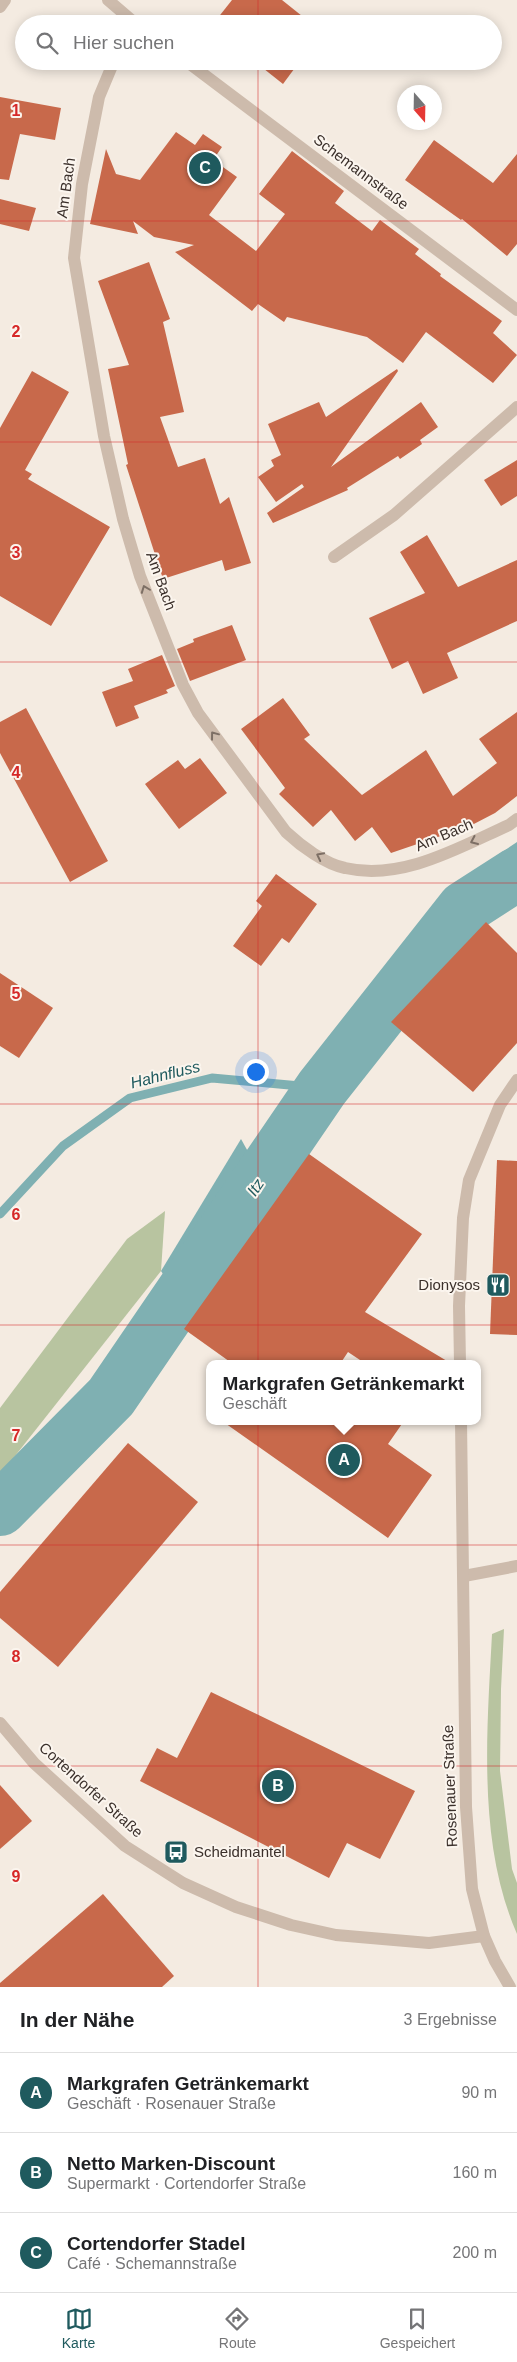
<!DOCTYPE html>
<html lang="de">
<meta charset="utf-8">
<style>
body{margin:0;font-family:Helvetica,sans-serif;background:#f2f2f2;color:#202124}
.compass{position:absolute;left:397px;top:85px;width:45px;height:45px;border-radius:50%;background:#fff;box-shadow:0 2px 12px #0003;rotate:160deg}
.you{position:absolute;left:255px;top:1071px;width:18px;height:18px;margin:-12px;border:4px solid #fff;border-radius:50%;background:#1a73e8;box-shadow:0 0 0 8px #1a73e833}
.badge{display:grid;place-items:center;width:32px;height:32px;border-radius:50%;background:#1f5a5e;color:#fff;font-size:16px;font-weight:700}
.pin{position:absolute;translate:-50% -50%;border:2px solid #fff;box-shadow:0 1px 5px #0006}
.popup{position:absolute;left:206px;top:1360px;width:275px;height:65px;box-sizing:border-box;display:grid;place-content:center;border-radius:10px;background:#fff;filter:drop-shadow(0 1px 4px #0005);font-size:16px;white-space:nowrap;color:#757577}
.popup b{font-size:19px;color:#202124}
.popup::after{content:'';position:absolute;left:50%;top:100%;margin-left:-10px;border:10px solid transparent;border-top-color:#fff}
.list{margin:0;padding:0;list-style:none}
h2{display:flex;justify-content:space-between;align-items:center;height:65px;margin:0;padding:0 20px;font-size:21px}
h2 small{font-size:16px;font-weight:400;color:#757577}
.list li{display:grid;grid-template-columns:32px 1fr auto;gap:15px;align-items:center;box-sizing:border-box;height:80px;padding:0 20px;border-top:1px solid #e0e0e0}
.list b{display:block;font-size:19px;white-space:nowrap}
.list p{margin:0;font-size:16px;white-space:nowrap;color:#757577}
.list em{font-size:16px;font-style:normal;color:#757577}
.icon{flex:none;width:28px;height:28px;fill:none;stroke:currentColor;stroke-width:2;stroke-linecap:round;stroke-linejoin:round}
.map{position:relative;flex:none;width:517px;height:1987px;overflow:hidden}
.search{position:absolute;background:#fff;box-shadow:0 2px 12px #0003;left:15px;right:15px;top:15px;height:55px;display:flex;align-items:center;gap:12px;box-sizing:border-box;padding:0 18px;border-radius:28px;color:#757577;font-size:19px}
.sheet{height:305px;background:#fff}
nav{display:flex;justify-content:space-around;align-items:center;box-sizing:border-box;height:70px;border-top:1px solid #e0e0e0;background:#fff;font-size:14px;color:#757577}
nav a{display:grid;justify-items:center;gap:2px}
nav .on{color:#1f5a5e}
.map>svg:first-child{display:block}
.green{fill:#b8c4a0}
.water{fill:#7fb0b2}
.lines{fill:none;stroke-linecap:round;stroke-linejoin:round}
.stream{stroke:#7fb0b2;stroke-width:9}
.river{stroke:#7fb0b2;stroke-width:54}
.building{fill:#c8694b}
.minor{stroke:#cdbbac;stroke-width:12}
.tertiary{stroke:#cdbbac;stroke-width:12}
.oneway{stroke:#7d6f65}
.grid{fill:none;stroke:#d62828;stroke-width:1;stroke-opacity:0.55}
.labels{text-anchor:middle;stroke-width:4;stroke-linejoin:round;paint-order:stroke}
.street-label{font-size:15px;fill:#3b302b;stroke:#fbf5ee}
.poi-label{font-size:15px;fill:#3b302b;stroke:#fbf5ee;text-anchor:end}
.water-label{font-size:16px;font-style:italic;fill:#1f5a5e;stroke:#fbf5ee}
.grid-label{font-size:16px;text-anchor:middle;font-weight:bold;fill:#d62828;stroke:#fbf5ee;stroke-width:4;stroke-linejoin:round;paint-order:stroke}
</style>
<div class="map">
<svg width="517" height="1987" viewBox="0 0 517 1987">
<rect width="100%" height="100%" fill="#f4ebe1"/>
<!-- green -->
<g class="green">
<path d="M165,1211l-4,60 -161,204v-67l127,-169z"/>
<path d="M504,1629l-3,60 -1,82 12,98 5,14v51c-40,-91 -30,-204 -25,-300z"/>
</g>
<!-- water -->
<g class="water">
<path d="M517,842v43l-17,8 -13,17 2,-49z"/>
<path d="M241,1139l25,45 -78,128 -27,-41z"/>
</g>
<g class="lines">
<!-- stream -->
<path class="stream" d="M0,1214l63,-68 67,-48 82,-20 110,10"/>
<!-- river -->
<path class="river" d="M0,1509l111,-112 211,-309 142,-180 53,-34"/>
</g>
<!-- building -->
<g class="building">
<path d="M232,0h50l30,24h-99z"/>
<path d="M254,61h46l-17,23z"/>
<path d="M0,97l61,11 -6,32 -35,-6 -11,46 -9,-1z"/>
<path d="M176,132l19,13 8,-11 19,13 -9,13 24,17 -28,38 47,36 29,-37 -26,-20 33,-43 52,40 -9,12 37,28 8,-11 39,29 -4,5 26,20 -1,2 62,45 -9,12 24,22 -24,28 -67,-51 -23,31 -36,-26 -80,-20 -3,5 -26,-18 -6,7 -77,-59 19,-7 -40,-8 -21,-16 5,13 -48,-10 16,-75 10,25 24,6z"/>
<path d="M434,140l59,43 24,-29v90l-10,12 -45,-37 -1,1 -56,-40z"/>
<path d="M0,199l36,9 -7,23 -29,-7z"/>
<path d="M149,262l21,57 -7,3 21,90 -24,5 18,50 27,-9 15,46 9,-7 22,66 -26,8 -3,-11 -59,19 -37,-114 2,-1 -20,-95 21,-4 -31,-84z"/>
<path d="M397,369l1,2 -67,96 90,-65 17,25 -18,13 2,4 -22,15 -2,-3 -51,32 1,2 -75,33 -6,-10 37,-26 -2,-3 -26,18 -18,-25 16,-11 -3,-6 10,-5 -13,-31 51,-22 7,15z"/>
<path d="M32,371l37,21 -44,78 7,4 -4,5 82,48 -59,99 -51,-30v-168z"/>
<path d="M517,460v36l-16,10 -17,-26z"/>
<path d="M427,535l31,52 59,-27v61l-70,32 11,25 -35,16 -15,-33 -16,8 -23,-51 56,-25 -25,-41z"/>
<path d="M232,625l14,35 -56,21 -13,-32 17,-7 -1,-3z"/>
<path d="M162,655l13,31 -9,4 2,3 -34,13 5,12 -23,9 -14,-35 31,-11 -5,-12z"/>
<path d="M283,698l27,37 -6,4 58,56 64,-45 27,46 44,-33 -18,-24 38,-27v84l-22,17 -25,13 -79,27 -19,-26 -17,14 -24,-31 -18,17 -34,-33 6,-6 -44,-59z"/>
<path d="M26,708l82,153 -38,21 -70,-129v-31z"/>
<path d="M200,758l27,35 -48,36 -34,-45 33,-24 7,9z"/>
<path d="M276,874l41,30 -28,39 -7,-5 -21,28 -28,-20 29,-40 -6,-5z"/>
<path d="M486,922l31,31v90l-44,49 -82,-70z"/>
<path d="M0,973l53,35 -34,50 -19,-12z"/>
<path d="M309,1154l113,80 -57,78 87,52h-86l-18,-12 -8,12h-107l-49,-35z"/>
<path d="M497,1160l20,1v174l-27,-1z"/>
<path d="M222,1421h182l-16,23 44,31 -44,63z"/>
<path d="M128,1443l70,59 -140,165 -58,-49v-26z"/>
<path d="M211,1692l204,99 -35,68 -33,-16 -18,35 -189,-97 17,-33 20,10z"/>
<path d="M0,1785l32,36 -32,28z"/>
<path d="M103,1894l71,82 -12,11h-162v-4z"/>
</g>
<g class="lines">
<!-- minor -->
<g class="minor">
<path d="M108,0l28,24"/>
<path d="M0,7l5,-7"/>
<path d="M114,61l-15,36 -17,87 -8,74 30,178 19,83 17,57 43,109 15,28 88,119c15,14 39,32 59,36 57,13 113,-20 164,-43l8,-6"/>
<path d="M186,61l331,249"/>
<path d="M334,557l60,-42 123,-108"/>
<path d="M464,1576l53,-10"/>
<path d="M0,1723l34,40 91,83 58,37 53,24 55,18 45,10 93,8 55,-7"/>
</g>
<!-- tertiary -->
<g class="tertiary">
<path d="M460,1364l-1,-58 4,-88 6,-38 31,-75 17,-25"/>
<path d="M461,1421l5,386 6,82 12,47 11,25 15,26"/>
</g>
</g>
<!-- one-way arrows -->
<defs><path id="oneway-chevron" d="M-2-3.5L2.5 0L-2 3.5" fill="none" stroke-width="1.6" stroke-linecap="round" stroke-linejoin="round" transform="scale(1.25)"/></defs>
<g class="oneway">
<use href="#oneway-chevron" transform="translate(145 589) rotate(-111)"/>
<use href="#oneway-chevron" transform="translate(214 735) rotate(-127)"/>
<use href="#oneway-chevron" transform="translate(474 841) rotate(156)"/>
<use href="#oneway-chevron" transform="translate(320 856) rotate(-153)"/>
</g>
<!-- grid -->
<path class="grid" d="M258,0v24M258,61v1926M0,221h517M0,442h517M0,662h517M0,883h517M0,1104h517M0,1325h517M0,1545h517M0,1766h517"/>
<!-- icons -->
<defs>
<g id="restaurant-square" transform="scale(1.25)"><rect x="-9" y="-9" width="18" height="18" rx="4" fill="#1f5a5e" stroke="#fbf5ee"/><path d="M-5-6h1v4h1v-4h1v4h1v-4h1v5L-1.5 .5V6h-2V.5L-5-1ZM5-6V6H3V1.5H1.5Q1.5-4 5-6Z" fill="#fff"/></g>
<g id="bus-square" transform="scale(1.25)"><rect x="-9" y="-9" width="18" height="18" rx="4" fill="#1f5a5e" stroke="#fbf5ee"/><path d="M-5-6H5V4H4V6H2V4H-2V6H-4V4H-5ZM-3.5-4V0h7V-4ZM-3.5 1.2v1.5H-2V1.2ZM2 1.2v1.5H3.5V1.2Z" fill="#fff"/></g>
</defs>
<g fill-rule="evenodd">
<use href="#restaurant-square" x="498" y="1285"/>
<use href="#bus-square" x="176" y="1852"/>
</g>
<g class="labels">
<!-- street labels -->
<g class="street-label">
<text transform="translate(361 172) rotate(37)" y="5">Schemannstraße</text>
<text transform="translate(66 188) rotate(-82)" y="5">Am Bach</text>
<text transform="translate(161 581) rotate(70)" y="5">Am Bach</text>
<text transform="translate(444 835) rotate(-23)" y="5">Am Bach</text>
<text transform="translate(450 1786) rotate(-92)" y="5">Rosenauer Straße</text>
<text transform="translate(91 1790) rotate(42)" y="5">Cortendorfer Straße</text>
</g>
<!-- poi labels -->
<g class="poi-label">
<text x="480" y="1290">Dionysos</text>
<text x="194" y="1857" text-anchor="start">Scheidmantel</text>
</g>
<!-- water labels -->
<g class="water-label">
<text transform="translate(165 1074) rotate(-14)" y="6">Hahnfluss</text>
<text transform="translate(255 1187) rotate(-56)" y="6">Itz</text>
</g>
</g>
<g class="grid-label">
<text x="16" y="116">1</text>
<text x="16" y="337">2</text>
<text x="16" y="558">3</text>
<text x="16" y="778">4</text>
<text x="16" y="999">5</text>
<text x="16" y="1220">6</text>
<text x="16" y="1441">7</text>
<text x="16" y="1662">8</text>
<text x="16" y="1882">9</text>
</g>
</svg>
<svg class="compass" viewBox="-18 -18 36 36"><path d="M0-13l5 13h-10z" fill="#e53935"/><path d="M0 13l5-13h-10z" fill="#757577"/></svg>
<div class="you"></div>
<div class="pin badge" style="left:344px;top:1460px">A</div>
<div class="popup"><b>Markgrafen Getränkemarkt</b>Geschäft</div>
<div class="pin badge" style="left:278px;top:1786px">B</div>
<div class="pin badge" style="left:205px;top:168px">C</div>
<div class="search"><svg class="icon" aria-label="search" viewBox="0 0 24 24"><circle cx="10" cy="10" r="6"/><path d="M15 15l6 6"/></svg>Hier suchen</div>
</div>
<section class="sheet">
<h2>In der Nähe<small>3 Ergebnisse</small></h2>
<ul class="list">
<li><span class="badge">A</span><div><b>Markgrafen Getränkemarkt</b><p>Geschäft · Rosenauer Straße</p></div><em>90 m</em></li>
<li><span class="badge">B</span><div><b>Netto Marken-Discount</b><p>Supermarkt · Cortendorfer Straße</p></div><em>160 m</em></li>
<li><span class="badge">C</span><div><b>Cortendorfer Stadel</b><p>Café · Schemannstraße</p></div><em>200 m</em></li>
</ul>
</section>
<nav>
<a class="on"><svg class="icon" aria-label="map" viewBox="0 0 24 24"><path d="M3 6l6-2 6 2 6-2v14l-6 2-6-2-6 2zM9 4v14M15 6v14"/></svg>Karte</a>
<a><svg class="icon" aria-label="directions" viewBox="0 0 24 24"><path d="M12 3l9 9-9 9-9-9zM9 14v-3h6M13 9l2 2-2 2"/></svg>Route</a>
<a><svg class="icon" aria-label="saved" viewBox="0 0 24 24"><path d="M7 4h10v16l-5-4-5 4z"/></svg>Gespeichert</a>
</nav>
